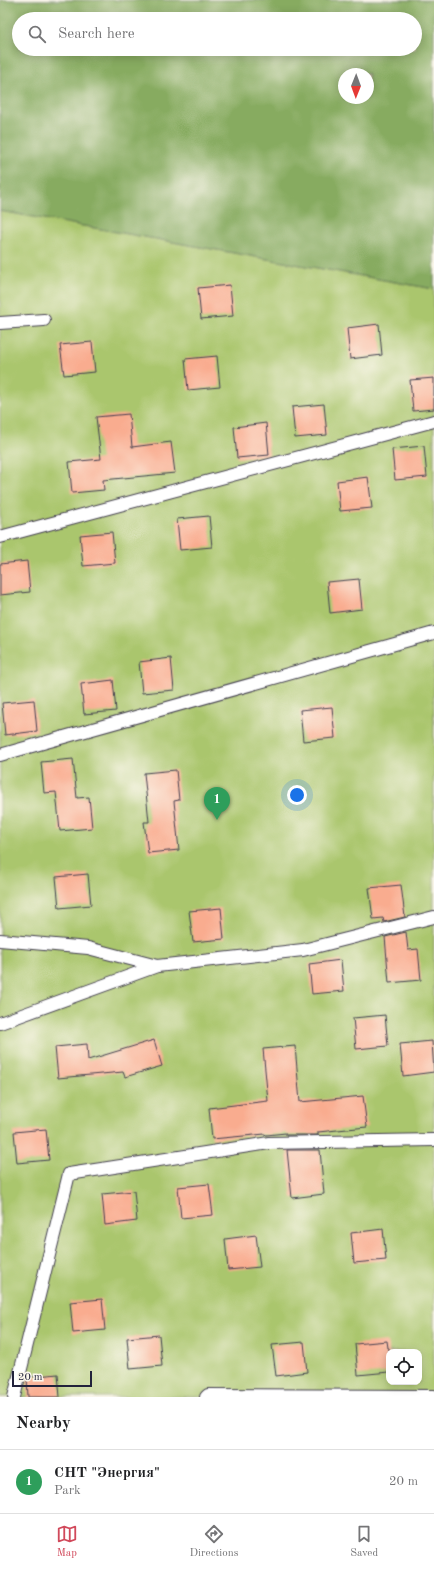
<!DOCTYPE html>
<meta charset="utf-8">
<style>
body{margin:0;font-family:"Old Standard TT",serif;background:#f2f2f2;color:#202124}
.controls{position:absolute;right:12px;bottom:12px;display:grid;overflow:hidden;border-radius:8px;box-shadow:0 2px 10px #0003}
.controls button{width:36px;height:36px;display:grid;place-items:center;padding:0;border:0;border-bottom:1px solid #e0e0e0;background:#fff;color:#202124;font:20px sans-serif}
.compass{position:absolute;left:338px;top:68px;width:36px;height:36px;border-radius:50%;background:#fff;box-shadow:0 2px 10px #0003;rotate:181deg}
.scale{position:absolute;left:12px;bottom:10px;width:80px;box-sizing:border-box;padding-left:4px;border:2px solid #22223b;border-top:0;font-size:11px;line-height:14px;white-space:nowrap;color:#22223b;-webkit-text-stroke:3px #fbf7ec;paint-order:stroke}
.you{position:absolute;left:297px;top:795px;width:14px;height:14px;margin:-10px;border:3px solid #fff;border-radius:50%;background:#1a73e8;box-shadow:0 0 0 6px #1a73e833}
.badge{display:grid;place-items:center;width:26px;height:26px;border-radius:50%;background:#d1495b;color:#fff;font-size:13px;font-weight:700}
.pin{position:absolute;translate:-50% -33px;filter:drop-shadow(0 1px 2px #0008)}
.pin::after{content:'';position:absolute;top:21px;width:14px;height:12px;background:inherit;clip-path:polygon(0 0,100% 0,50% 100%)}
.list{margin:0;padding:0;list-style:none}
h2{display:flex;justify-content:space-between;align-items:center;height:52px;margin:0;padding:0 16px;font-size:17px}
h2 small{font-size:13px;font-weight:400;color:#757577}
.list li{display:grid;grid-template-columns:26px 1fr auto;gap:12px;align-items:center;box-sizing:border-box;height:64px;padding:0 16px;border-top:1px solid #e0e0e0}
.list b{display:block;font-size:15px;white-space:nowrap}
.list p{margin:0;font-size:13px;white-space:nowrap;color:#757577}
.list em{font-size:13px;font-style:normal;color:#757577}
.icon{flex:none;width:22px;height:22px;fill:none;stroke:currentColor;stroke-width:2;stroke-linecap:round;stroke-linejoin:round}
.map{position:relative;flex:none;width:434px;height:1397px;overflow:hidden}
.search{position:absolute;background:#fff;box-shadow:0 2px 10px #0003;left:12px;right:12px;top:12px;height:44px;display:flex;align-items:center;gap:10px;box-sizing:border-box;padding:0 14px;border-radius:22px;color:#757577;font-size:15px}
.sheet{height:116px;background:#fff}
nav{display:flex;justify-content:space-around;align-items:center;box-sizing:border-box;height:56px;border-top:1px solid #e0e0e0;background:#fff;font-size:11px;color:#757577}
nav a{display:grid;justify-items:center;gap:2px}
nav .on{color:#d1495b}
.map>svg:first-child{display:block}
.green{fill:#aac66d;stroke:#667454;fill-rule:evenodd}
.forest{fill:#87ab60;stroke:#54664e;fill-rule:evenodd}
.building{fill:#f9ac8f}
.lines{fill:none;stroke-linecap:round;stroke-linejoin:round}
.service-casing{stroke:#423e4f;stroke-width:14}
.service{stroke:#fff;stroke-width:12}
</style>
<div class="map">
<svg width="434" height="1397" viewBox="0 0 434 1397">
<rect width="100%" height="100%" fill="#fbf7ec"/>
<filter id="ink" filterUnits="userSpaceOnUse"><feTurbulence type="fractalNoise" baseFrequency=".025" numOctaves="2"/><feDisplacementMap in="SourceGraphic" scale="8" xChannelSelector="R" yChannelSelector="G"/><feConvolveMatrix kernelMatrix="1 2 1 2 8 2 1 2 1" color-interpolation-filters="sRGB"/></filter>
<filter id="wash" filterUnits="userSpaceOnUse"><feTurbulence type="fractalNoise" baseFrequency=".012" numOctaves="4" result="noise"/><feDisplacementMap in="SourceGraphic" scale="16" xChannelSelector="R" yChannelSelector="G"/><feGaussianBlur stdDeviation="0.9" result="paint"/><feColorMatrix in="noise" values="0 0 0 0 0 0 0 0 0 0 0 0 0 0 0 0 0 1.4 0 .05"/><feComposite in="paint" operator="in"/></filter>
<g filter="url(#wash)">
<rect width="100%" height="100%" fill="#f5dec3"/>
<!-- green -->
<path class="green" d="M0,211l434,78v1108h-434zM389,1352h30v30h-30z"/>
<!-- forest -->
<path class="forest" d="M0,0h434v289l-434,-78zM19,19h396v30h-396zM344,74h24v24h-24z"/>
<g id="blocks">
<!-- building -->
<g class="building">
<path d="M230,285l3,31 -32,3 -3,-31z"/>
<path d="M379,324l3,31 -32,4 -3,-31z"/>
<path d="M92,342l3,30 -31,3 -4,-30z"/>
<path d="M217,356l3,31 -32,3 -3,-31z"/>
<path d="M434,378v31l-21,2 -3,-31z"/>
<path d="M324,404l3,31 -32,3 -3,-31z"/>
<path d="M129,414l3,33 39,-5 4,31 -72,7 1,10 -32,3 -3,-31 32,-3 -5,-42z"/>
<path d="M266,423l3,32 -32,3 -3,-31z"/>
<path d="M424,446l3,31 -32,3 -3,-31z"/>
<path d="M368,477l4,31 -32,3 -3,-30z"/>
<path d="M209,516l3,31 -32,3 -3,-31z"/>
<path d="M112,532l3,31 -32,3 -3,-31z"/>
<path d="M27,561l3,31 -30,3v-31z"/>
<path d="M359,579l3,30 -32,4 -3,-31z"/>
<path d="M171,658l3,32 -32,3 -3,-31z"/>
<path d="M113,680l3,31 -32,3 -3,-30z"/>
<path d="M34,700l3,31 -32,4 -3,-32z"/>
<path d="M332,707l3,31 -32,3 -3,-31z"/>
<path d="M73,759l4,39 12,-1 3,31 -32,3 -4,-39 -12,1 -3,-31z"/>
<path d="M176,770l3,30 -5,1 5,49 -31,3 -4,-31h5l-5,-49z"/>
<path d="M88,874l3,31 -32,3 -3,-31z"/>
<path d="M401,885l4,32 -21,5 -1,-4 -10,1 -4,-31z"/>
<path d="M221,908l3,31 -31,3 -4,-31z"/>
<path d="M406,932l2,18 10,-1 3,31 -32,3 -4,-46z"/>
<path d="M341,960l3,31 -32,3 -3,-30z"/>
<path d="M385,1015l3,31 -32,3 -3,-31z"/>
<path d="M154,1040l8,26 -37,11 -2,-5 -65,6 -3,-31 32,-3 1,16z"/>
<path d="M432,1041l2,31 -31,4 -3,-32z"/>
<path d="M295,1046l5,56 63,-6 4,31 -49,5v3h-32v-2l-20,2 -1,-1 -53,5 -3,-31 59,-7 -5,-52z"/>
<path d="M46,1129l3,31 -32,3 -3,-31z"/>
<path d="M287,1150h33l4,44 -32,4z"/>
<path d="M209,1184l4,31 -32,3 -3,-31z"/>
<path d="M134,1191l3,30 -32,4 -3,-31z"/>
<path d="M383,1229l3,31 -32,3 -3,-30z"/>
<path d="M256,1235l4,32 -32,3 -3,-31z"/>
<path d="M102,1299l3,31 -32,3 -3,-31z"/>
<path d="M159,1335l3,31 -32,3 -3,-31z"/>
<path d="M387,1341l1,7h1v24l-31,3 -3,-31z"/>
<path d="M304,1342l3,30 -31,4 -4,-31z"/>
<path d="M58,1374l2,23h-32l-1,-20z"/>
</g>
</g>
</g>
<g filter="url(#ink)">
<use href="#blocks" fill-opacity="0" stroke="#423e4f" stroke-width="1"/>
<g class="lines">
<!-- service casing -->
<g class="service-casing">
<g id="service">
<path d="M0,323l44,-3"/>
<path d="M0,537l434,-116"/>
<path d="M0,755l434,-122"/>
<path d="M0,940l88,8 69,18"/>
<path d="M0,1023l157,-57 146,-16 131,-33"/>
<path d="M14,1397l55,-223 200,-31 165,-3"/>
<path d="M206,1397l2,-2 226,1"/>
</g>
</g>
<!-- service -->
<use href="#service" class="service"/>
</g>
</g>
</svg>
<div class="controls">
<button><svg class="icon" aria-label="locate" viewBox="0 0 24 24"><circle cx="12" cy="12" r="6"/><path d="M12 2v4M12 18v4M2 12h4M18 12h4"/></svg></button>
</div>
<svg class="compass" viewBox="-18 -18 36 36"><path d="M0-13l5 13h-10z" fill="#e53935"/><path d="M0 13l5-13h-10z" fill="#757577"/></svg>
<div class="scale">20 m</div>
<div class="you"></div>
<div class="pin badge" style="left:217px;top:820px;background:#2e9e5b">1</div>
<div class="search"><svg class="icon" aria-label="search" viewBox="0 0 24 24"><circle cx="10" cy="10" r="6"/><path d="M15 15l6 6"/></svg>Search here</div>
</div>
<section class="sheet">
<h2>Nearby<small></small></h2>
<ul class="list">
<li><span class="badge" style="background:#2e9e5b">1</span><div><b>СНТ &quot;Энергия&quot;</b><p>Park</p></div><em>20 m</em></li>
</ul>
</section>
<nav>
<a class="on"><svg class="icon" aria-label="map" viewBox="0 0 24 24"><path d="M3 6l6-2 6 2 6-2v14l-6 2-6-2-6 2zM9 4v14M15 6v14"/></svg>Map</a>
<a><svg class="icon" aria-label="directions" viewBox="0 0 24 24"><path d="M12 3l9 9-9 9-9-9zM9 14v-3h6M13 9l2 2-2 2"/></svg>Directions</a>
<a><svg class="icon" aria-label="saved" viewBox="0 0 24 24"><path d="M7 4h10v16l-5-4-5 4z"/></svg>Saved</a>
</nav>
